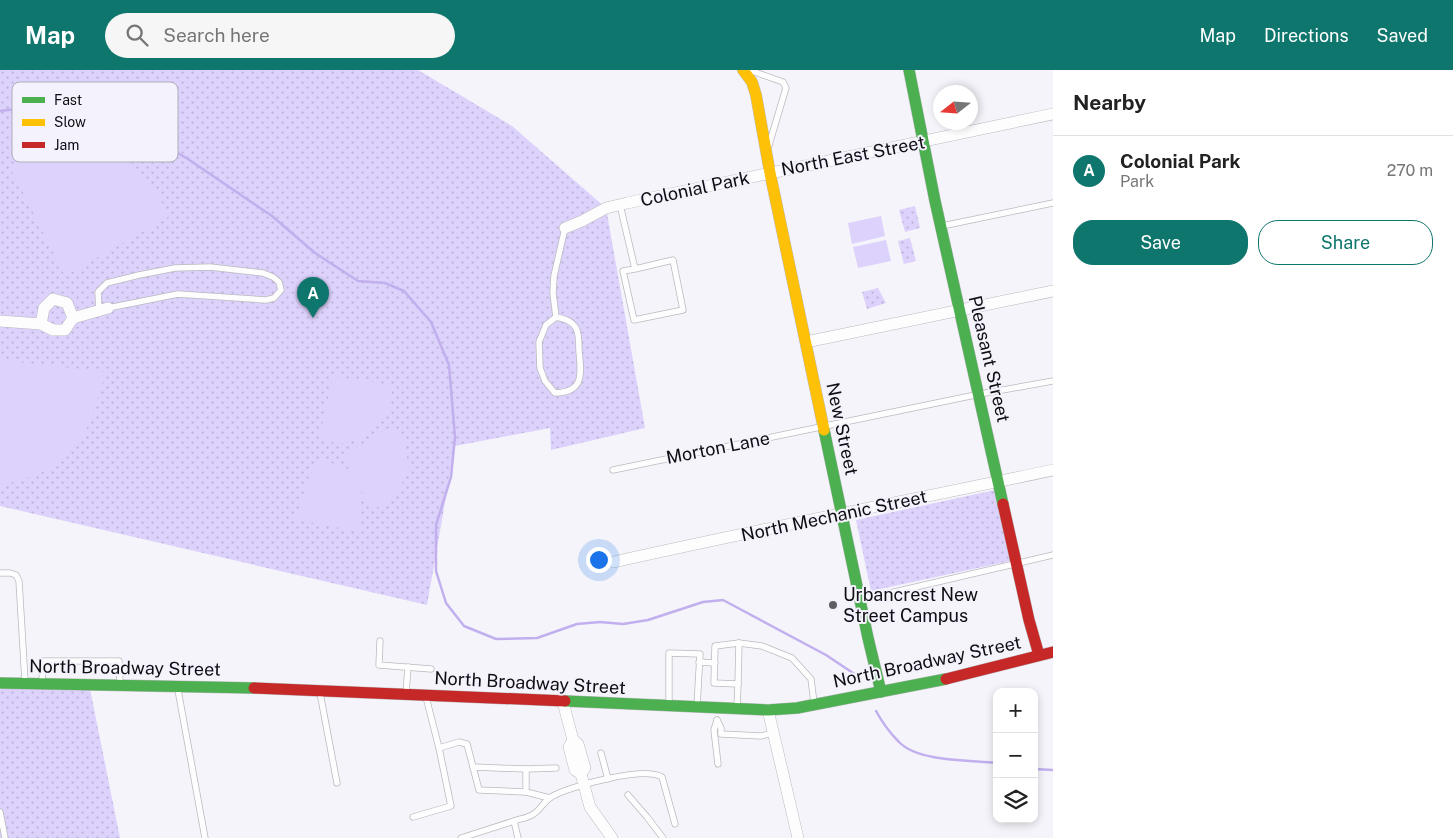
<!DOCTYPE html>
<meta charset="utf-8">
<style>
body{margin:0;font-family:"Public Sans",sans-serif;background:#f6f6f6;color:#222}
.controls{position:absolute;right:15px;bottom:15px;display:grid;overflow:hidden;border-radius:10px;box-shadow:0 2px 8px #0003}
.controls button{width:45px;height:45px;display:grid;place-items:center;padding:0;border:0;border-bottom:1px solid #e0e0e0;background:#fff;color:#222;font:25px sans-serif}
.compass{position:absolute;left:933px;top:15px;width:45px;height:45px;border-radius:50%;background:#fff;box-shadow:0 2px 8px #0003;rotate:253deg}
.you{position:absolute;left:598px;top:489px;width:18px;height:18px;margin:-12px;border:4px solid #fff;border-radius:50%;background:#1a73e8;box-shadow:0 0 0 8px #1a73e833}
.badge{display:grid;place-items:center;width:32px;height:32px;border-radius:50%;background:#0f766e;color:#fff;font-size:16px;font-weight:700}
.pin{position:absolute;translate:-50% -41px;filter:drop-shadow(0 1px 2px #0008)}
.pin::after{content:'';position:absolute;top:26px;width:18px;height:15px;background:inherit;clip-path:polygon(0 0,100% 0,50% 100%)}
.list{margin:0;padding:0;list-style:none}
h2{display:flex;justify-content:space-between;align-items:center;height:65px;margin:0;padding:0 20px;font-size:21px}
h2 small{font-size:16px;font-weight:400;color:#767676}
.list li{display:grid;grid-template-columns:32px 1fr auto;gap:15px;align-items:center;box-sizing:border-box;height:70px;padding:0 20px;border-top:1px solid #e0e0e0}
.list b{display:block;font-size:19px;white-space:nowrap}
.list p{margin:0;font-size:16px;white-space:nowrap;color:#767676}
.list em{font-size:16px;font-style:normal;color:#767676}
.actions{display:flex;gap:10px;padding:15px 20px}
.actions a{flex:1;padding:11px 0;border:1px solid #0f766e;border-radius:20px;text-align:center;font-size:18px;color:#0f766e}
.actions .main{background:#0f766e;color:#fff}
.icon{flex:none;width:28px;height:28px;fill:none;stroke:currentColor;stroke-width:2;stroke-linecap:round;stroke-linejoin:round}
.map{position:relative;flex:none;width:1053px;height:768px;overflow:hidden}
header{display:flex;align-items:center;gap:30px;box-sizing:border-box;height:70px;padding:0 25px;background:#0f766e;color:#fff}
header strong{font-size:24px}
nav{display:flex;gap:28px;margin-inline-start:auto;font-size:18px}
.search{width:350px;height:45px;background:#f6f6f6;display:flex;align-items:center;gap:12px;box-sizing:border-box;padding:0 18px;border-radius:28px;color:#767676;font-size:19px}
main{display:flex}
aside{flex:1;background:#fff}
.map>svg:first-child{display:block}
.grass{fill:url(#grass-dots)}
.pitch{fill:#ddd2fc}
.lines{fill:none;stroke-linecap:round;stroke-linejoin:round}
.stream{stroke:#c1afee;stroke-width:2.5}
.lane-casing{stroke:#bababe;stroke-width:7}
.street-casing{stroke:#bababe;stroke-width:12}
.fast-casing{stroke:#bababe;stroke-width:12}
.slow-casing{stroke:#bababe;stroke-width:12}
.jam-casing{stroke:#bababe;stroke-width:12}
.lane{stroke:#fefdfe;stroke-width:5.5}
.street{stroke:#fefdfe;stroke-width:11}
.fast{stroke:#4caf50;stroke-width:11}
.slow{stroke:#ffc107;stroke-width:11}
.jam{stroke:#c62828;stroke-width:11}
.poi-dot{fill:#5f5e63;stroke:#f4f2fc;stroke-width:2}
.labels{text-anchor:middle;stroke-width:4;stroke-linejoin:round;paint-order:stroke}
.street-label{font-size:18px;fill:#0e0d11;stroke:#f4f2fc}
.poi-label{font-size:18px;fill:#0e0d11;stroke:#f4f2fc;text-anchor:start}
.key{fill:#f4f2fc;stroke:#afadb6;stroke-width:1}
.key-label{font-size:14px;fill:#0e0d11}
</style>
<header>
<strong>Map</strong>
<div class="search"><svg class="icon" aria-label="search" viewBox="0 0 24 24"><circle cx="10" cy="10" r="6"/><path d="M15 15l6 6"/></svg>Search here</div>
<nav><a>Map</a><a>Directions</a><a>Saved</a></nav>
</header>
<main>
<div class="map">
<svg width="1053" height="768" viewBox="0 0 1053 768">
<defs>
<pattern id="grass-dots" width="8" height="8" patternUnits="userSpaceOnUse" patternTransform="scale(1.25)"><rect width="8" height="8" fill="#ddd2fc"/><path d="M2 2h.1M6 6h.1" fill="none" stroke="#bcb3d7" stroke-width="1.8" stroke-linecap="round"/></pattern>
</defs>
<rect width="100%" height="100%" fill="#f5f4fa"/>
<!-- grass -->
<g class="grass">
<path d="M0,0h418l94,56 94,82 39,220 -94,22 -1,-22 -95,18 -28,159 -427,-99z"/>
<path d="M915,136l5,22 -15,4 -6,-22z"/>
<path d="M910,168l6,23 -12,3 -6,-23z"/>
<path d="M878,218l8,15 -19,6 -5,-17z"/>
<path d="M995,420l15,71 -139,30 -15,-71z"/>
<path d="M0,613l89,1 31,154h-120z"/>
</g>
<!-- pitch -->
<g class="pitch">
<path d="M89,80l33,10 27,21 21,35 -105,60 -56,-111 41,-13z"/>
<path d="M881,146l4,20 -33,8 -4,-21z"/>
<path d="M886,170l5,21 -33,7 -5,-21z"/>
<path d="M0,290l106,12c-14,47 -23,89 -76,105 -10,3 -20,7 -30,7z"/>
<path d="M333,306l60,9 -3,21 -11,18 -15,14 -24,6 -21,-5z"/>
<path d="M394,355l10,17 5,25 -12,28 -24,15 -14,-22 3,28 -3,16 -64,-13 21,-59c23,2 26,9 41,24l-15,-28z"/>
</g>
<g class="lines">
<!-- stream -->
<g class="stream">
<path d="M0,41l46,-6 83,20 59,34 84,57 43,37 43,28 27,2 19,8 27,31 18,43 6,72 -4,40 -15,48v46l10,32 18,23 32,13 41,-1 40,-14 23,-2 23,2 25,-4 55,-18 20,-2 103,55 30,20"/>
<path d="M876,641c6,11 14,22 23,31 19,20 71,18 98,21"/>
<path d="M1034,699l19,1"/>
</g>
<!-- lane casing -->
<g class="lane-casing">
<g id="lane">
<path d="M749,0l34,12 3,6 -17,57"/>
<path d="M620,135l15,64 38,-9 10,50 -49,10 -11,-49 12,-2"/>
<path d="M942,156l111,-23"/>
<path d="M99,240l-1,-18 9,-9 32,-8 36,-7 35,-1 53,6 10,4 6,5 2,8 -7,8 -8,2 -88,-6 -70,14"/>
<path d="M556,247c8,2 15,3 20,11 3,5 3,16 3,23 2,22 6,41 -24,42l-10,-12 -5,-13 -1,-26 7,-17 10,-8 -3,-24 1,-17 11,-48"/>
<path d="M613,400l367,-76 73,-13"/>
<path d="M0,503h10l6,2 3,6 6,100"/>
<path d="M860,530l193,-45"/>
<path d="M380,571l-1,24 52,4"/>
<path d="M739,573l-1,41 -24,-1 1,-37z"/>
<path d="M739,573l23,3 30,12 19,21 3,24"/>
<path d="M699,592l16,1"/>
<path d="M42,612l1,-21h76l1,22"/>
<path d="M178,620l27,148"/>
<path d="M320,623l17,90"/>
<path d="M406,623l2,-26"/>
<path d="M669,634v-51l31,1 -3,52"/>
<path d="M737,637l1,-23"/>
<path d="M717,650l4,8v6l40,2 12,-3"/>
<path d="M717,650l-3,10 4,34"/>
<path d="M439,678l20,-6 8,2 12,46 47,2"/>
<path d="M601,683l7,26"/>
<path d="M473,697l53,2"/>
<path d="M628,725l19,22 16,21"/>
<path d="M550,728l-24,-6v-23l30,-1"/>
<path d="M0,742l5,26"/>
<path d="M413,747l38,-11 -12,-58 -13,-51"/>
<path d="M461,768l53,-17"/>
<path d="M518,768l-4,-17c5,-2 13,-3 18,-6 8,-4 12,-14 19,-18 19,-11 93,-31 111,-20l13,47"/>
</g>
</g>
<!-- street casing -->
<g class="street-casing">
<g id="street">
<path d="M565,158l17,-7 24,-13 21,-5 426,-89"/>
<path d="M73,248l35,-10"/>
<path d="M0,251l41,3 12,6h12l8,-12 -6,-15 -14,-4 -9,9 -3,16"/>
<path d="M806,272l247,-51"/>
<path d="M614,492c146,-33 293,-61 439,-92"/>
<path d="M563,632l10,38 5,4 7,24 -4,6"/>
<path d="M768,640l30,128"/>
<path d="M573,670l-4,7 6,23 6,4 9,33 22,31"/>
</g>
</g>
<!-- fast casing -->
<g class="fast-casing">
<g id="fast">
<path d="M909,0l26,131 68,303"/>
<path d="M824,360l44,208 13,54"/>
<path d="M0,613l254,5"/>
<path d="M565,631l203,9 29,-2 149,-29"/>
</g>
</g>
<!-- slow casing -->
<g class="slow-casing">
<path id="slow" d="M743,0l9,12 4,13 14,78 54,257"/>
</g>
<!-- jam casing -->
<g class="jam-casing">
<g id="jam">
<path d="M1003,434l26,116 10,35"/>
<path d="M946,609l107,-27"/>
<path d="M254,618l311,13"/>
</g>
</g>
<!-- lane -->
<use href="#lane" class="lane"/>
<!-- street -->
<use href="#street" class="street"/>
<!-- fast -->
<use href="#fast" class="fast"/>
<!-- slow -->
<use href="#slow" class="slow"/>
<!-- jam -->
<use href="#jam" class="jam"/>
</g>
<!-- markers -->
<circle class="poi-dot" cx="833" cy="535" r="5"/>
<g class="labels">
<!-- street labels -->
<g class="street-label">
<text transform="translate(853 86) rotate(-11)" y="6">North East Street</text>
<text transform="translate(695 119) rotate(-12)" y="6">Colonial Park</text>
<text transform="translate(989 289) rotate(77)" y="6">Pleasant Street</text>
<text transform="translate(842 359) rotate(78)" y="6">New Street</text>
<text transform="translate(718 378) rotate(-11)" y="6">Morton Lane</text>
<text transform="translate(834 446) rotate(-12)" y="6">North Mechanic Street</text>
<text transform="translate(927 592) rotate(-12)" y="6">North Broadway Street</text>
<text transform="translate(125 598) rotate(1)" y="6">North Broadway Street</text>
<text transform="translate(530 613) rotate(3)" y="6">North Broadway Street</text>
</g>
<!-- poi labels -->
<g class="poi-label">
<text x="843" y="531">Urbancrest New<tspan x="843" dy="21">Street Campus</tspan></text>
</g>
</g>
<!-- legend -->
<rect x="12" y="12" width="166" height="80" rx="8" class="key"/>
<rect x="22" y="27" width="23" height="6" fill="#4caf50"/>
<rect x="22" y="49" width="23" height="7" fill="#ffc107"/>
<rect x="22" y="72" width="23" height="6" fill="#c62828"/>
<g class="key-label">
<text x="54" y="35">Fast</text>
<text x="54" y="57">Slow</text>
<text x="54" y="80">Jam</text>
</g>
</svg>
<div class="controls">
<button>+</button>
<button>−</button>
<button><svg class="icon" aria-label="layers" viewBox="0 0 24 24"><path d="M12 4l9 5-9 5-9-5zM3 14l9 5 9-5"/></svg></button>
</div>
<svg class="compass" viewBox="-18 -18 36 36"><path d="M0-13l5 13h-10z" fill="#e53935"/><path d="M0 13l5-13h-10z" fill="#767676"/></svg>
<div class="you"></div>
<div class="pin badge" style="left:313px;top:248px">A</div>
</div>
<aside>
<h2>Nearby<small></small></h2>
<ul class="list">
<li><span class="badge">A</span><div><b>Colonial Park</b><p>Park</p></div><em>270 m</em></li>
</ul>
<div class="actions"><a class="main">Save</a><a>Share</a></div>
</aside>
</main>
